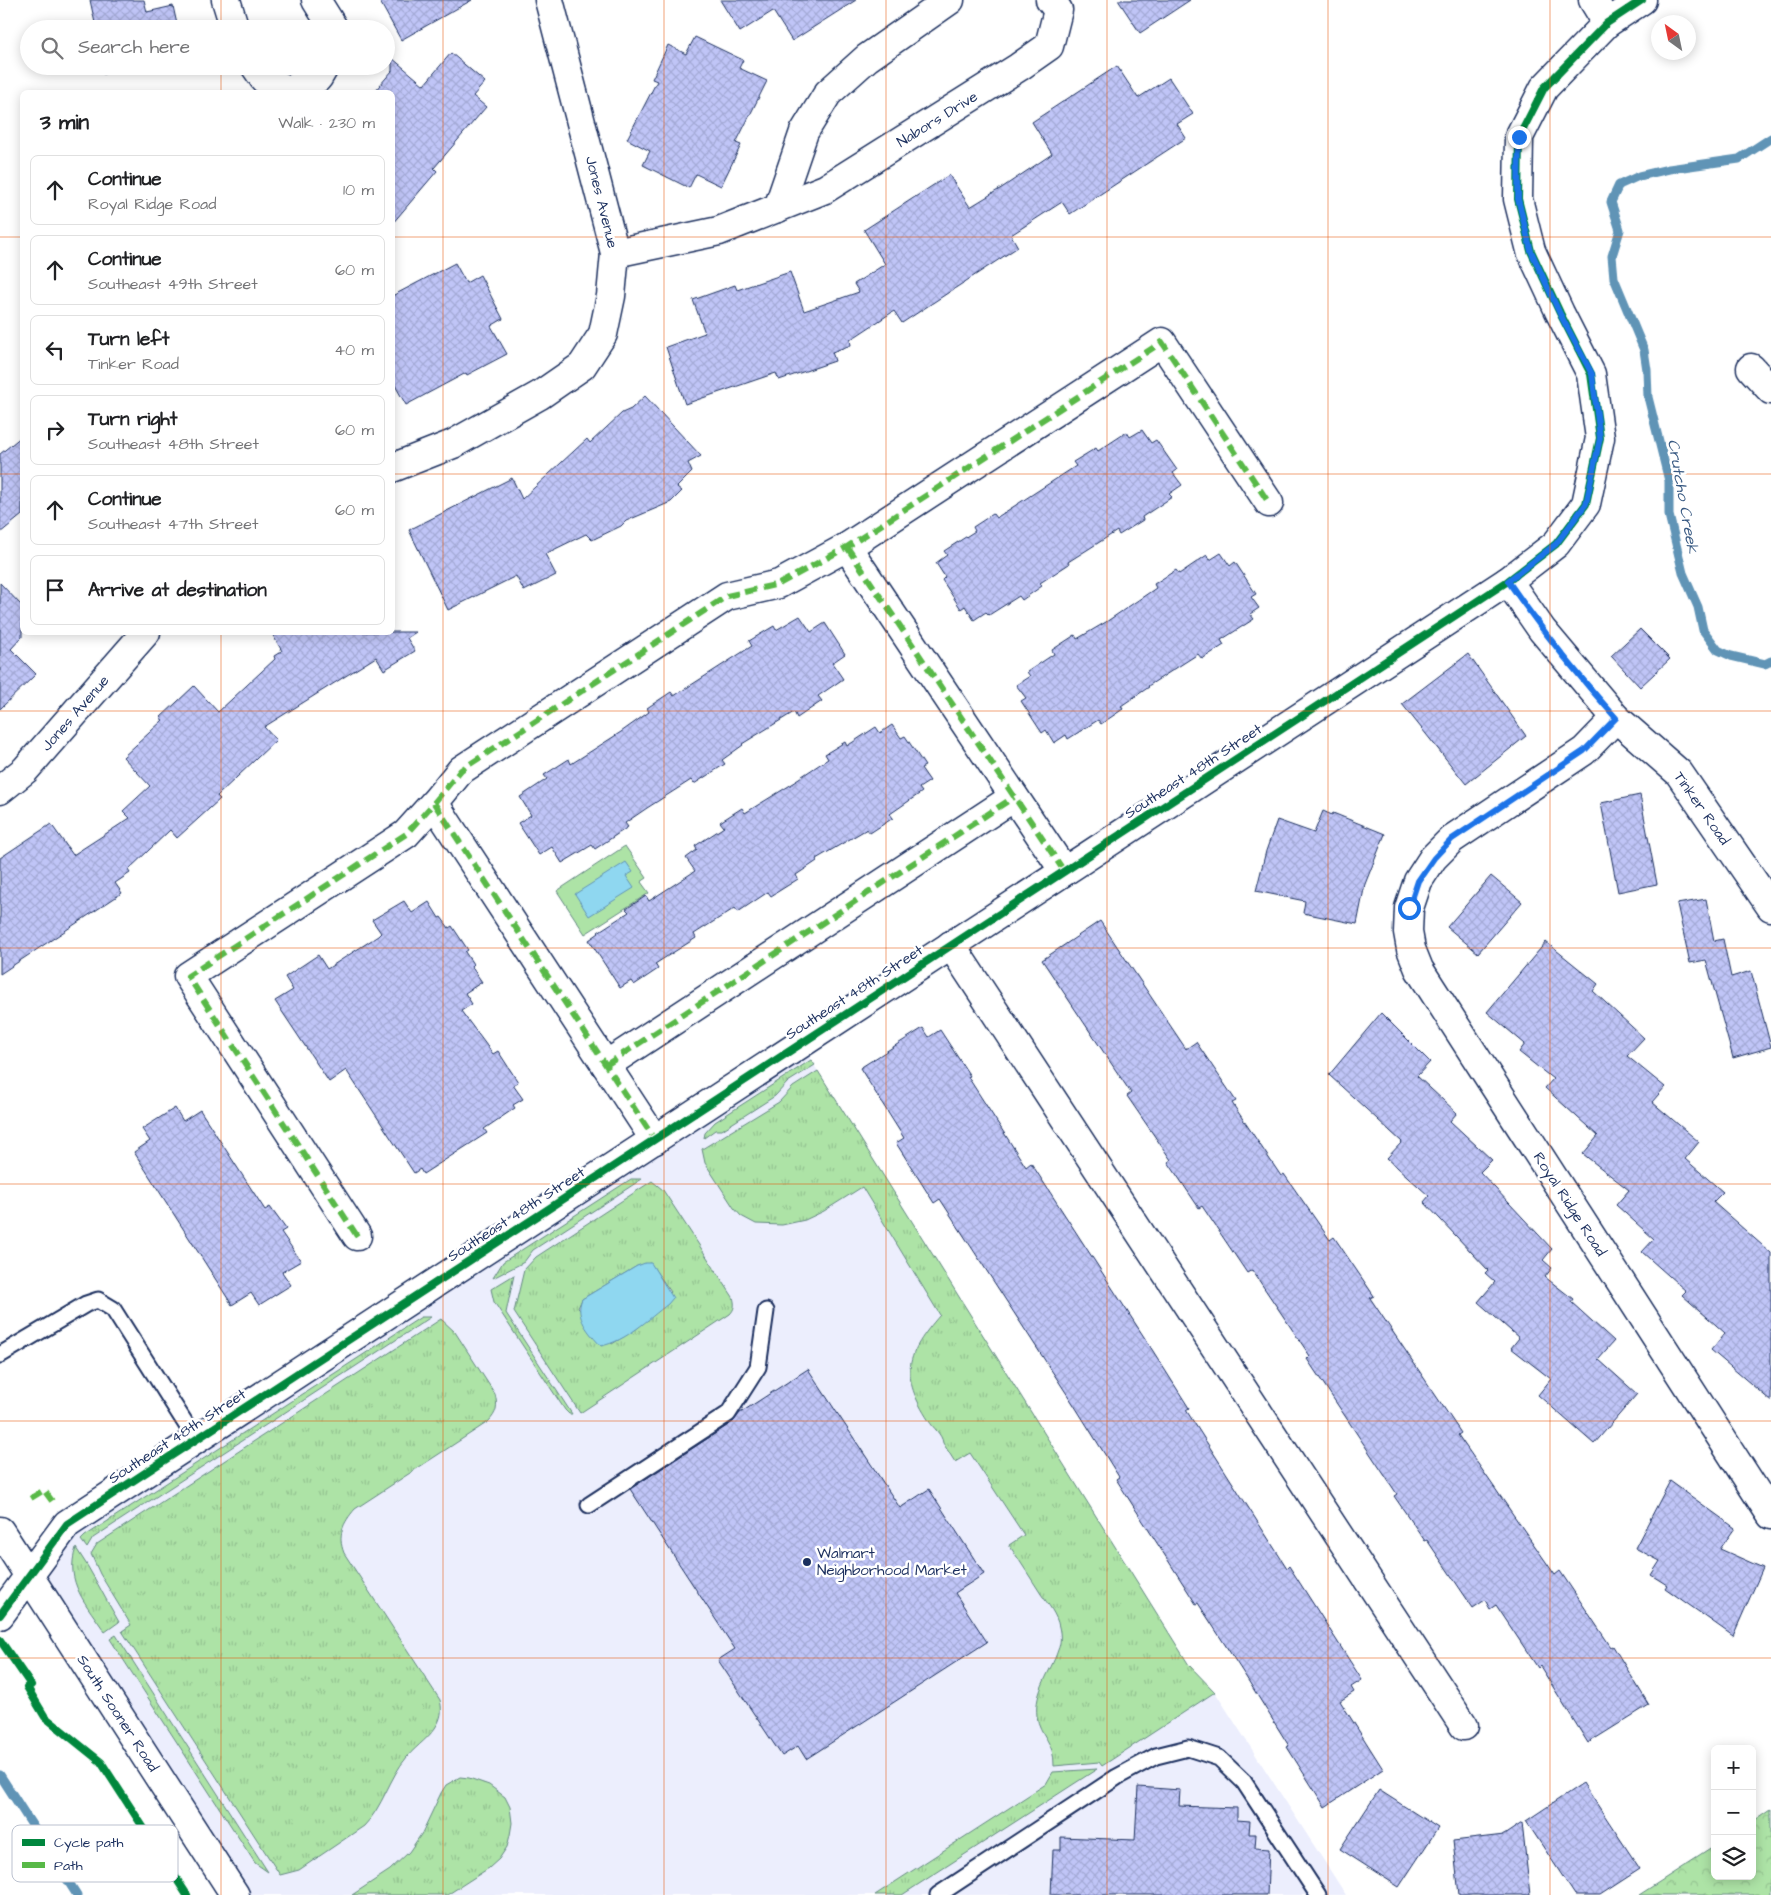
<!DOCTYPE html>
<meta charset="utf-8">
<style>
body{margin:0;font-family:"Architects Daughter",sans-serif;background:#f2f2f2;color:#202124}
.controls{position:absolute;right:15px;bottom:15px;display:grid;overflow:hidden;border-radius:8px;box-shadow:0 2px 12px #0003}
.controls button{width:45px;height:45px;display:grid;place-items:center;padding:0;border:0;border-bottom:1px solid #e0e0e0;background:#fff;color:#202124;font:25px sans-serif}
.compass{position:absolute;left:1651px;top:15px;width:45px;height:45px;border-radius:50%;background:#fff;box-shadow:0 2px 12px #0003;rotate:327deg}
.stop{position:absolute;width:15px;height:15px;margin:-11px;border:4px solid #1a73e8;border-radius:50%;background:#fff}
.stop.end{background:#1a73e8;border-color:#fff;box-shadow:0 1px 5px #0008}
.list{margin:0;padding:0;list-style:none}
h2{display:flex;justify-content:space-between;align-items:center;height:65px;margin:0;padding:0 20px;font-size:21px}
h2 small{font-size:16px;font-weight:400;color:#757577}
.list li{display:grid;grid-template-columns:32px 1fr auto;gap:15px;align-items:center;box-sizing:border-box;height:70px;margin:0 10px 10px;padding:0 10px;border:1px solid #e0e0e0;border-radius:8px}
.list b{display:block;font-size:19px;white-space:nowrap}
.list p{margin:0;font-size:16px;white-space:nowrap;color:#757577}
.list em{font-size:16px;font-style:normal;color:#757577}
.icon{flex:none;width:28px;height:28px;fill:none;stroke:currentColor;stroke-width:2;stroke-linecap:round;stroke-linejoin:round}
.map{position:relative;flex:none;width:1771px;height:1895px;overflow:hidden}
.search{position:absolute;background:#fff;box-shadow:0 2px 12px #0003;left:20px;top:20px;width:375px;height:55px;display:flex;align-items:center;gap:12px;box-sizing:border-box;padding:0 18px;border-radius:28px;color:#757577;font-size:19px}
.panel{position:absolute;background:#fff;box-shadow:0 2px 12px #0003;left:20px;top:90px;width:375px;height:545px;border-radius:8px}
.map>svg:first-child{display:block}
.built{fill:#eceefd}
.grass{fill:url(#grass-tufts);stroke:#648982;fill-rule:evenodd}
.forest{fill:url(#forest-crowns);stroke:#648982}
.pitch{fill:#ade3a6;stroke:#648982}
.water{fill:#8fd7f0;stroke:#6194b6}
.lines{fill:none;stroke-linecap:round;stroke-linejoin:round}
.stream{stroke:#6194b6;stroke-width:9}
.building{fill:url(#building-cross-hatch);stroke:#1b2f5e}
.service-casing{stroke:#1b2f5e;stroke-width:19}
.minor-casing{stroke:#1b2f5e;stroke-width:31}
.tertiary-casing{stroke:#1b2f5e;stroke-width:31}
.secondary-casing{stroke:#1b2f5e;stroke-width:31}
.service{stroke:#fff;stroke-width:15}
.minor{stroke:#fff;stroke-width:28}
.tertiary{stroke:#fff;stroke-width:28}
.secondary{stroke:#fff;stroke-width:28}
.quiet{stroke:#58b947;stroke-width:6;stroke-dasharray:12 6;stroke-linecap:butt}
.cycleway-casing{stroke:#fff;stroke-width:11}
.cycleway{stroke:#00873e;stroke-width:8}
.route{stroke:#1a73e8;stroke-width:6}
.grid{fill:none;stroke:#e8590c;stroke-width:1;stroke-opacity:0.55}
.poi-dot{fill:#1b2f5e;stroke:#fff;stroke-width:2}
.labels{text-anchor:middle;stroke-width:5;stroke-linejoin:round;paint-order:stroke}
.street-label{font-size:15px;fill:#1b2f5e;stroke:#fff}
.poi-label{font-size:15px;fill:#1b2f5e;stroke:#fff;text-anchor:start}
.water-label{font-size:16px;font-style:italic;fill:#385982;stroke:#fff}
.key{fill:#fff;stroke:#bbc1cf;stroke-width:1}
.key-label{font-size:14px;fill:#1b2f5e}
</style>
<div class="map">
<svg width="1771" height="1895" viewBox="0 0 1771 1895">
<defs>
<pattern id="grass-tufts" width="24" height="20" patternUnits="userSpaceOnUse" patternTransform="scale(1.25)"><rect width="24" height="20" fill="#ade3a6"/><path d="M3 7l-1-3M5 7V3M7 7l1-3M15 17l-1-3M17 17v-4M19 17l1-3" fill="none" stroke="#94c391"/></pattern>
<pattern id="forest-crowns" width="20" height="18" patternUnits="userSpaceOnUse" patternTransform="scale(1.25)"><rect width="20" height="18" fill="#ade3a6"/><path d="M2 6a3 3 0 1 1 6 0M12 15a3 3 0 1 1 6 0" fill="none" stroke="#94c391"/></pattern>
<pattern id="building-cross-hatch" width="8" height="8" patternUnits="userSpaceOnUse" patternTransform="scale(1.25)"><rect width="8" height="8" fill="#c0c5f7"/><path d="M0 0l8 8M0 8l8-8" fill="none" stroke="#a4aad6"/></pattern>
</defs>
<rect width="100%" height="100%" fill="#fff"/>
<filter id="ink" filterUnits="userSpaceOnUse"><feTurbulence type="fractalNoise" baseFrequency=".02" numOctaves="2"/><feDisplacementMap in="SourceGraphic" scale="10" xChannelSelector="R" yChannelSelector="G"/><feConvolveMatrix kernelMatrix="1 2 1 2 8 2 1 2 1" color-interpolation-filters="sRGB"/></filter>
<g filter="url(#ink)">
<!-- built -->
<path class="built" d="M801,1044l388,621 26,27 131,203h-1111l-206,-319 38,-52z"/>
<!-- grass -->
<g class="grass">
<path d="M811,1060l4,5 -27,17 -13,14 -53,34h-7l-11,8 1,-5 10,-11z"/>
<path d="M818,1071l371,594 26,27 -113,74 -3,-4 -45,4c1,-24 -15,-31 -17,-50 -3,-25 14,-44 21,-66 3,-7 3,-15 1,-23 -2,-12 -11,-23 -18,-33 -11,-17 -21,-33 -32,-49l15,-10 -54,-82 -15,9 -12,-19c-1,-9 -10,-15 -14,-22 -30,-46 -23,-67 11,-106l-78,-128 -38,24 -19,9 -23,5 -26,-1 -15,-8 -7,-8 -29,-45 -3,-14 77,-47 14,-15z"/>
<path d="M631,1179h11l-109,71 -9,12 -31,16 10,-16z"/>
<path d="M652,1181l11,9 70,107c2,7 2,12 -3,17l-150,99 -66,-101 10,-42 12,-13zM650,1263l21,29 -32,35 -27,17 -34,-36 4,-9 55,-33z"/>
<path d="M514,1275l-8,38 66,101h-3l-4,-4 -71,-108 -3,-13z"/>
<path d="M421,1317h10l-338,221 -6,10 -6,-8 4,-4z"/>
<path d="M441,1319l14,13 40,62c3,12 2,19 -7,28l-133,87c-12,14 -18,26 -11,44l96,147c2,8 2,15 -2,23 -7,14 -21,22 -31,34 -18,21 -24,50 -43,69l-65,44 -19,5 -158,-244 9,-6 -31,-51 -9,-20 6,-10z"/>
<path d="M76,1548c16,23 28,49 43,74l-14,10c-18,-27 -41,-50 -29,-84z"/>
<path d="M116,1635l152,237 -13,-9 -145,-224z"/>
<path d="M1097,1769l-195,126h-27l171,-111 7,-12z"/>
<path d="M460,1777l9,1 20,7 16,12 5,10 2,16 -2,12 -3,12 -8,12 -10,9 -42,27h-95l38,-25 19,-18 13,-19 19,-40 5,-8z"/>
</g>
<!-- forest -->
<path class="forest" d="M1771,1809v86h-132l76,-49v30h37v-54z"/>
<!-- pitch -->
<path class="pitch" d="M625,846l22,32 -6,4 8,11 -64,41 -28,-43z"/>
<!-- water -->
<g class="water">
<path d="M626,862l7,10 -7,4 8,12 -45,28 -14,-22z"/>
<path d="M645,1263h6l22,35 -5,6c-20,15 -41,37 -67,42 -12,-13 -27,-29 -19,-47l55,-33z"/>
</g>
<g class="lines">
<!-- stream -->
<g class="stream">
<path d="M1771,138l-32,21 -70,10 -30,7 -20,9 -8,17 9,28 -8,26 2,22 30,72 3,20 1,27 21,84v34l14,58 15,34 5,23 15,20 13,6 34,8 6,-3"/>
<path d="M0,1775l77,120"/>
</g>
</g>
<!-- building -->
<g class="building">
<path d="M90,0h54l3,12 26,-6 5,23h-86l-1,-6h4z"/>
<path d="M379,0h93l-71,40z"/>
<path d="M720,0h136l-64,41 -19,-30 -33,21z"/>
<path d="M1118,0h72l-50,33z"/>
<path d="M695,37l48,23 -4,8 28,13 -31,62 5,2 -20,41 -25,-12 -7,14 -46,-23 7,-14 -23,-12 30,-58 -5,-2 16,-34 18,9z"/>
<path d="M451,53l34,29 -12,14 13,11 -52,61 3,3 -45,53v-132h-18l18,-21v-13l32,27z"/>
<path d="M101,66h39l-37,8z"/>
<path d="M1117,66l21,32 31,-20 24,36 -16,10 9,14 -116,76 -8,-12 -51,33 7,12 -116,76 -8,-12 -44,29 1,5 -19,7 3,9 -56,19 -3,-7 -91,31 -19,-57 39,-14 -12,-33 42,-15 2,5 53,-18 14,39 55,-19 -5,-8 31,-20 -21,-34 85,-55 21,32 33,-20 49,-33 -20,-32z"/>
<path d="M455,263l11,20 14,-8 23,44 -12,7 16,28 -40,21 -1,-2 -60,32 -14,-25v-84z"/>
<path d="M645,396l56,60 -13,7 4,9 -15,15 5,4 -11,11 -45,19 -5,5 -29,14 -6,-6 -41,20 11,21 -32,16 -8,-15 -68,34 -39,-80 103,-52 10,21 65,-60 3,4 32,-30 9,-4z"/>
<path d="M1142,430l9,13 5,-3 21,30 -4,3 9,12 -13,9 3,3 -30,20 1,3 -24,15 -2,-4 -49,31 1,2 -29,19 2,3 -20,14 -3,-4 -30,19 -3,-3 -12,8 -9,-14 -4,3 -19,-29 3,-3 -9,-14 11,-8 -3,-4 31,-20 -2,-4 20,-13 3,4 80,-52 -3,-4 23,-14 2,3 29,-19 3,5z"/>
<path d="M22,436v79l-22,18v-79z"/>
<path d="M1221,553l9,13 5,-4 21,32 -5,3 8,11 -9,6 4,5 -33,21 3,5 -22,14 -4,-5 -50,32 1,1 -28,19 2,3 -22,15 -3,-4 -30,19 -2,-4 -12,8 -8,-13 -4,3 -21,-32 5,-3 -10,-13 14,-9 -3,-4 27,-18 -2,-4 23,-15 2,4 29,-17 50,-34 -2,-4 22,-14 3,4 28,-19 3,5z"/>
<path d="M0,583l22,23v31l-11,12 25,25 -36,35z"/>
<path d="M800,616l11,16 14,-9 20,31 -13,9 11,16 -25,17 4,5 -25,17 -3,-6 -52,32 1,1 -21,15 3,4 -31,20 -3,-4 -44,28 -22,15 3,4 -33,22 -3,-4 -30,18 -10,-16 -13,8 -21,-32 13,-8 -11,-18 27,-18 -3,-4 25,-16 2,5 50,-32 28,-20 -2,-4 24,-16 3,4 78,-50 -3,-5 25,-15 2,4z"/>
<path d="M1640,629l30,30 -30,28 -29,-31z"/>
<path d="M271,632h145l-9,6 8,13 -31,19 -8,-13 -112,70 12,13 -59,56 3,3 -43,39 -7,-8 -42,40 2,3 -15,10 7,10 -122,81v-116l51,-34 22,31 57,-37 -7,-7 27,-25 -27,-29 40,-37 -3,-2 34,-32 24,26 57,-53 -1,-3 8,-5z"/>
<path d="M1468,654l58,82 -60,48 -64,-80z"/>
<path d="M892,725l9,13 4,-2 20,30 -4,2 9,13 -11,7 3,4 -32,22 3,4 -23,15 -3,-4 -51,30 1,2 -21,14 2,4 -27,17 -3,-4 -30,20 -3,-4 -41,26 2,4 -41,26 3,5 -24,16 -3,-4 -11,7 -31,-48 10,-7 -1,-1 31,-20 -3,-3 20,-13 3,5 46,-30 -9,-13 11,-8 -2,-4 29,-19 -4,-5 22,-14 3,5 52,-32 -1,-1 32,-21 -3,-5 20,-12 2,4 29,-19 4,6z"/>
<path d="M1640,795l17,89 -39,8 -17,-89z"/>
<path d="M1323,811l9,4 1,-2 52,21 -20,50 -8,40 -54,-11 2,-12 -49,-10 10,-40 11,-31 37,13z"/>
<path d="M1491,876l31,26 -44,51 -31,-26z"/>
<path d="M1706,899l8,42 9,-2 8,38 20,-6 20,76 -38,11 -27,-98 -16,3 -13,-59z"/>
<path d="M404,901l8,12 17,-11 10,16 2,-1 8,11 3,-2 16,24 -3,2 8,12 -2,2 11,16 -17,11 7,11 -11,7 32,43 5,-3 20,31 -5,3 10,14 -10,6 2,3 -31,21 3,4 -64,41 -3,-5 -6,4 -68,-103 -17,12 -54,-81 18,-11 -8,-13 33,-22 9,14 51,-33 3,-3 -9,-13z"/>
<path d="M1100,921l86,128 10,-7 40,59 -4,2 49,73 3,-2 46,66 4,-3 40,59 -4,2 91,135 -3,2 97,140 5,-4 51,76 2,-1 36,59 -61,38 -48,-77 -2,2 -42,-63 -6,4 -5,-9 -12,8 -46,-68 -2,1 -31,-45 3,-2 -90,-135 3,-3 -58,-86 -5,3 -45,-67 -3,2 -31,-46 3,-2 -44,-64 4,-3 -89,-133z"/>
<path d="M1546,942l52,42 -5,7 51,47 -17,18 38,31 -13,15 47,40 -14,17 38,33 -10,10 58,51v148l-60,-51 14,-17 -43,-38 4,-4 -44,-39 12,-13 -38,-34 13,-15 -46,-36 15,-18 -53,-48 8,-9 -34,-27 6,-8 -38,-32z"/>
<path d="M1381,1013l49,49 -13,14 40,37 -7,8 42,39 -12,12 72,77 -9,11 9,8 -7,9 28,22 -2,3 43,39 -16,18 39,35 -43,50 -56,-49 13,-16 -40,-31 8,-10 -41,-36 17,-20 -10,-9 3,-3 -64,-68 5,-6 -42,-38 15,-16 -73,-67z"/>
<path d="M923,1028l6,9 11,-7 30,46 -2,1 58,90 5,-4 115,177 43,68 -3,2 101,158 2,-2 73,114 -11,7 3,5 -14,9 43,68 -58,38 -38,-60 2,-1 -43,-69 -48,-74 -2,1 -80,-125 3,-2 -45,-72 -134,-206 -6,4 -38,-60 8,-5 -44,-70z"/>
<path d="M175,1108l8,13 17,-11 65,100 5,-3 16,22 -5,3 20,29 -19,11 9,13 -32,20 -8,-12 -19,12 -98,-153 16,-11 -8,-12z"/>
<path d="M808,1369l92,139 29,-19 55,85 -29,19 32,49 -181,117 -8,-13 -16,10 -64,-96 17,-11 -105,-160 103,-67 7,-9z"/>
<path d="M1670,1481l65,47 -15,21 43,19 -30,68 -68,-48 2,-3 -16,-10 9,-14 -25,-13z"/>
<path d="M1583,1783l57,86 -40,26h-25l-49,-74z"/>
<path d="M1138,1787l42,3 -1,16 58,2v12l13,1 -1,13h7l-1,14 14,1 -2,46h-216l2,-45h8v-13l74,3z"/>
<path d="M1379,1790l59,38 -39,59 -59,-38z"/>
<path d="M1522,1823l8,72h-71l-6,-54 51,-6z"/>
</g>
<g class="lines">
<!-- service casing -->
<g class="service-casing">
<g id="service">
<path d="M0,1355l86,-51 12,-4 15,9 83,131"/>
<path d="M589,1505l139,-91 30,-47 8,-56"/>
<path d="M938,1895l179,-118 39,-21 32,-8 31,10 25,24 74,113"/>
</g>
</g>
<!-- minor casing -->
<g class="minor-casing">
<g id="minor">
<path d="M226,0l9,29"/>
<path d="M316,0l18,29"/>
<path d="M1593,0l14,23"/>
<path d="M255,66l9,13 25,11 29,-12 7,-12"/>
<path d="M778,208l26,-76 24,-39 39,-35 83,-58"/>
<path d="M615,253l104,-22 106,-42 194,-122 30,-21 9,-36 -8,-10"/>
<path d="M1751,368l20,22"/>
<path d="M392,468l61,-24 87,-49 42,-29 21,-32 8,-38 4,-43 -66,-253"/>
<path d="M847,547l217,324"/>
<path d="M1508,581l34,49 74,88 63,55 92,134"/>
<path d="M1616,718l-32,33 -132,88 -19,19 -15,23 -9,27 -1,24 3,17 8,20 352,546"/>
<path d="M0,790l25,-20 121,-138"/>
<path d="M434,803l27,-33 266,-174 52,-12 68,-37 315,-205 107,161"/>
<path d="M951,945l513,781"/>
<path d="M606,1065l408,-268"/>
<path d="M357,1236l-169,-260 218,-142 28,-31 221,337"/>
</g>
</g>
<!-- tertiary casing -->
<g class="tertiary-casing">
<path id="tertiary" d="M0,1615l67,-91 1441,-943 48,-37 30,-40 14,-66 -9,-64 -31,-61 -29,-62 -13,-52 1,-62 25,-49 63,-65 35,-23"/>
</g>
<!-- secondary casing -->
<g class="secondary-casing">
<path id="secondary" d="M0,1531l235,364"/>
</g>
<!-- service -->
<use href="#service" class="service"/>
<!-- minor -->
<use href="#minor" class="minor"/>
<!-- tertiary -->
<use href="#tertiary" class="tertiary"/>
<!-- secondary -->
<use href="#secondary" class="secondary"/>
<!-- quiet -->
<g class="quiet">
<path d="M847,547l217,324"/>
<path d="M434,803l27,-33 266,-174 52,-12 68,-37 315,-205 107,161"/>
<path d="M606,1065l408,-268"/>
<path d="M357,1236l-169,-260 218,-142 28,-31 221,337"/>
<path d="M31,1498l13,-8 8,11"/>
</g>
<!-- cycleway casing -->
<g class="cycleway-casing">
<g id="cycleway">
<path d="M0,1615l67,-91 1441,-943 48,-37 30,-40 14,-66 -9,-64 -31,-61 -29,-62 -13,-52 1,-62 25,-49 63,-65 35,-23"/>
<path d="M0,1640l31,45 -4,2 18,30 56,45 86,133"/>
</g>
</g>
<!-- cycleway -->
<use href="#cycleway" class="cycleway"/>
</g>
</g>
<g class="lines" filter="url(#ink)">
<!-- route -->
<path class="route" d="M1409,908l9,-27 16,-23 18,-19 132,-88 32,-33c-40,-45 -74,-87 -108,-137l48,-37 30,-40 14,-66 -8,-64 -32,-60 -29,-63 -13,-52 1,-62"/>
</g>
<!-- grid -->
<path class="grid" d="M221,0v29M443,0v1895M664,0v1895M886,0v1895M1107,0v1895M1328,0v1895M1550,0v1895M221,66v26M0,237h22M392,237h1379M0,474h22M392,474h1379M221,632v1263M0,711h1771M0,948h1771M0,1184h1771M0,1421h1771M0,1658h1771"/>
<!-- markers -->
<circle class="poi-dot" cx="807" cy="1562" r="5"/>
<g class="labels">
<!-- street labels -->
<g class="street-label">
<text transform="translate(937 119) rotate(-32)" y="5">Nabors Drive</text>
<text transform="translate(602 202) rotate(76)" y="5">Jones Avenue</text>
<text transform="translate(75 713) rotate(-49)" y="5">Jones Avenue</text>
<text transform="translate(1193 771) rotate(-33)" y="5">Southeast 48th Street</text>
<text transform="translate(1702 808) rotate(55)" y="5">Tinker Road</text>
<text transform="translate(854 992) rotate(-33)" y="5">Southeast 48th Street</text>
<text transform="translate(1570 1204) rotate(57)" y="5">Royal Ridge Road</text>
<text transform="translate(516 1214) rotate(-33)" y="5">Southeast 48th Street</text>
<text transform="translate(177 1436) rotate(-33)" y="5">Southeast 48th Street</text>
<text transform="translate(118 1713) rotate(57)" y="5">South Sooner Road</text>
</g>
<!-- poi labels -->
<g class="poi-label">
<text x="817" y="1558">Walmart<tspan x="817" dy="17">Neighborhood Market</tspan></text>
</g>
<!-- water labels -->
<g class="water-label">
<text transform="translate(1684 496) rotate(80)" y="6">Crutcho Creek</text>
</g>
</g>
<!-- legend -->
<rect x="12" y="1825" width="166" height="57" rx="8" class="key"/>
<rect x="22" y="1839" width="23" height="7" fill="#00873e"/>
<rect x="22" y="1862" width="23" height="6" fill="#58b947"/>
<g class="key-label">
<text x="54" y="1847">Cycle path</text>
<text x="54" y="1870">Path</text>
</g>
</svg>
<div class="controls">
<button>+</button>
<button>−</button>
<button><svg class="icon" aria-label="layers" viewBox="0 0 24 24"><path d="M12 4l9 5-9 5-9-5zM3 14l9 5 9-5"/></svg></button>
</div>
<svg class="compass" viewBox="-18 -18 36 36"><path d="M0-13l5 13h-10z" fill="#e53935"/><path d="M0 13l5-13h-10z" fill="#757577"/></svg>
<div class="stop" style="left:1409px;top:908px"></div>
<div class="stop end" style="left:1519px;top:137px"></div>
<div class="search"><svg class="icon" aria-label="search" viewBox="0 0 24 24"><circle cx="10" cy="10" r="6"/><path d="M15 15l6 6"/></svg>Search here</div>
<section class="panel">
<h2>3 min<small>Walk · 230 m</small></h2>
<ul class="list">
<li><svg class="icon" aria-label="ahead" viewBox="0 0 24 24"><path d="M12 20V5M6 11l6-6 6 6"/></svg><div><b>Continue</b><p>Royal Ridge Road</p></div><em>10 m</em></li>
<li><svg class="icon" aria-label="ahead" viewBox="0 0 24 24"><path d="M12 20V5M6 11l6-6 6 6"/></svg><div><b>Continue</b><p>Southeast 49th Street</p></div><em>60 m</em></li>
<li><svg class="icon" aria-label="left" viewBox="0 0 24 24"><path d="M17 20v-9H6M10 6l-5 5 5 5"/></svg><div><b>Turn left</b><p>Tinker Road</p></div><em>40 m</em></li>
<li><svg class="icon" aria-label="right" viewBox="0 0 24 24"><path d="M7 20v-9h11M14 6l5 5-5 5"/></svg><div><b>Turn right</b><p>Southeast 48th Street</p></div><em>60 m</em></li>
<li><svg class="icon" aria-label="ahead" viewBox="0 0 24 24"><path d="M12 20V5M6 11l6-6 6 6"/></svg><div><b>Continue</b><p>Southeast 47th Street</p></div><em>60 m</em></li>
<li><svg class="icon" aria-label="arrive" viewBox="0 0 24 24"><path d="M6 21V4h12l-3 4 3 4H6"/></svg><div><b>Arrive at destination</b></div></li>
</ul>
</section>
</div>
